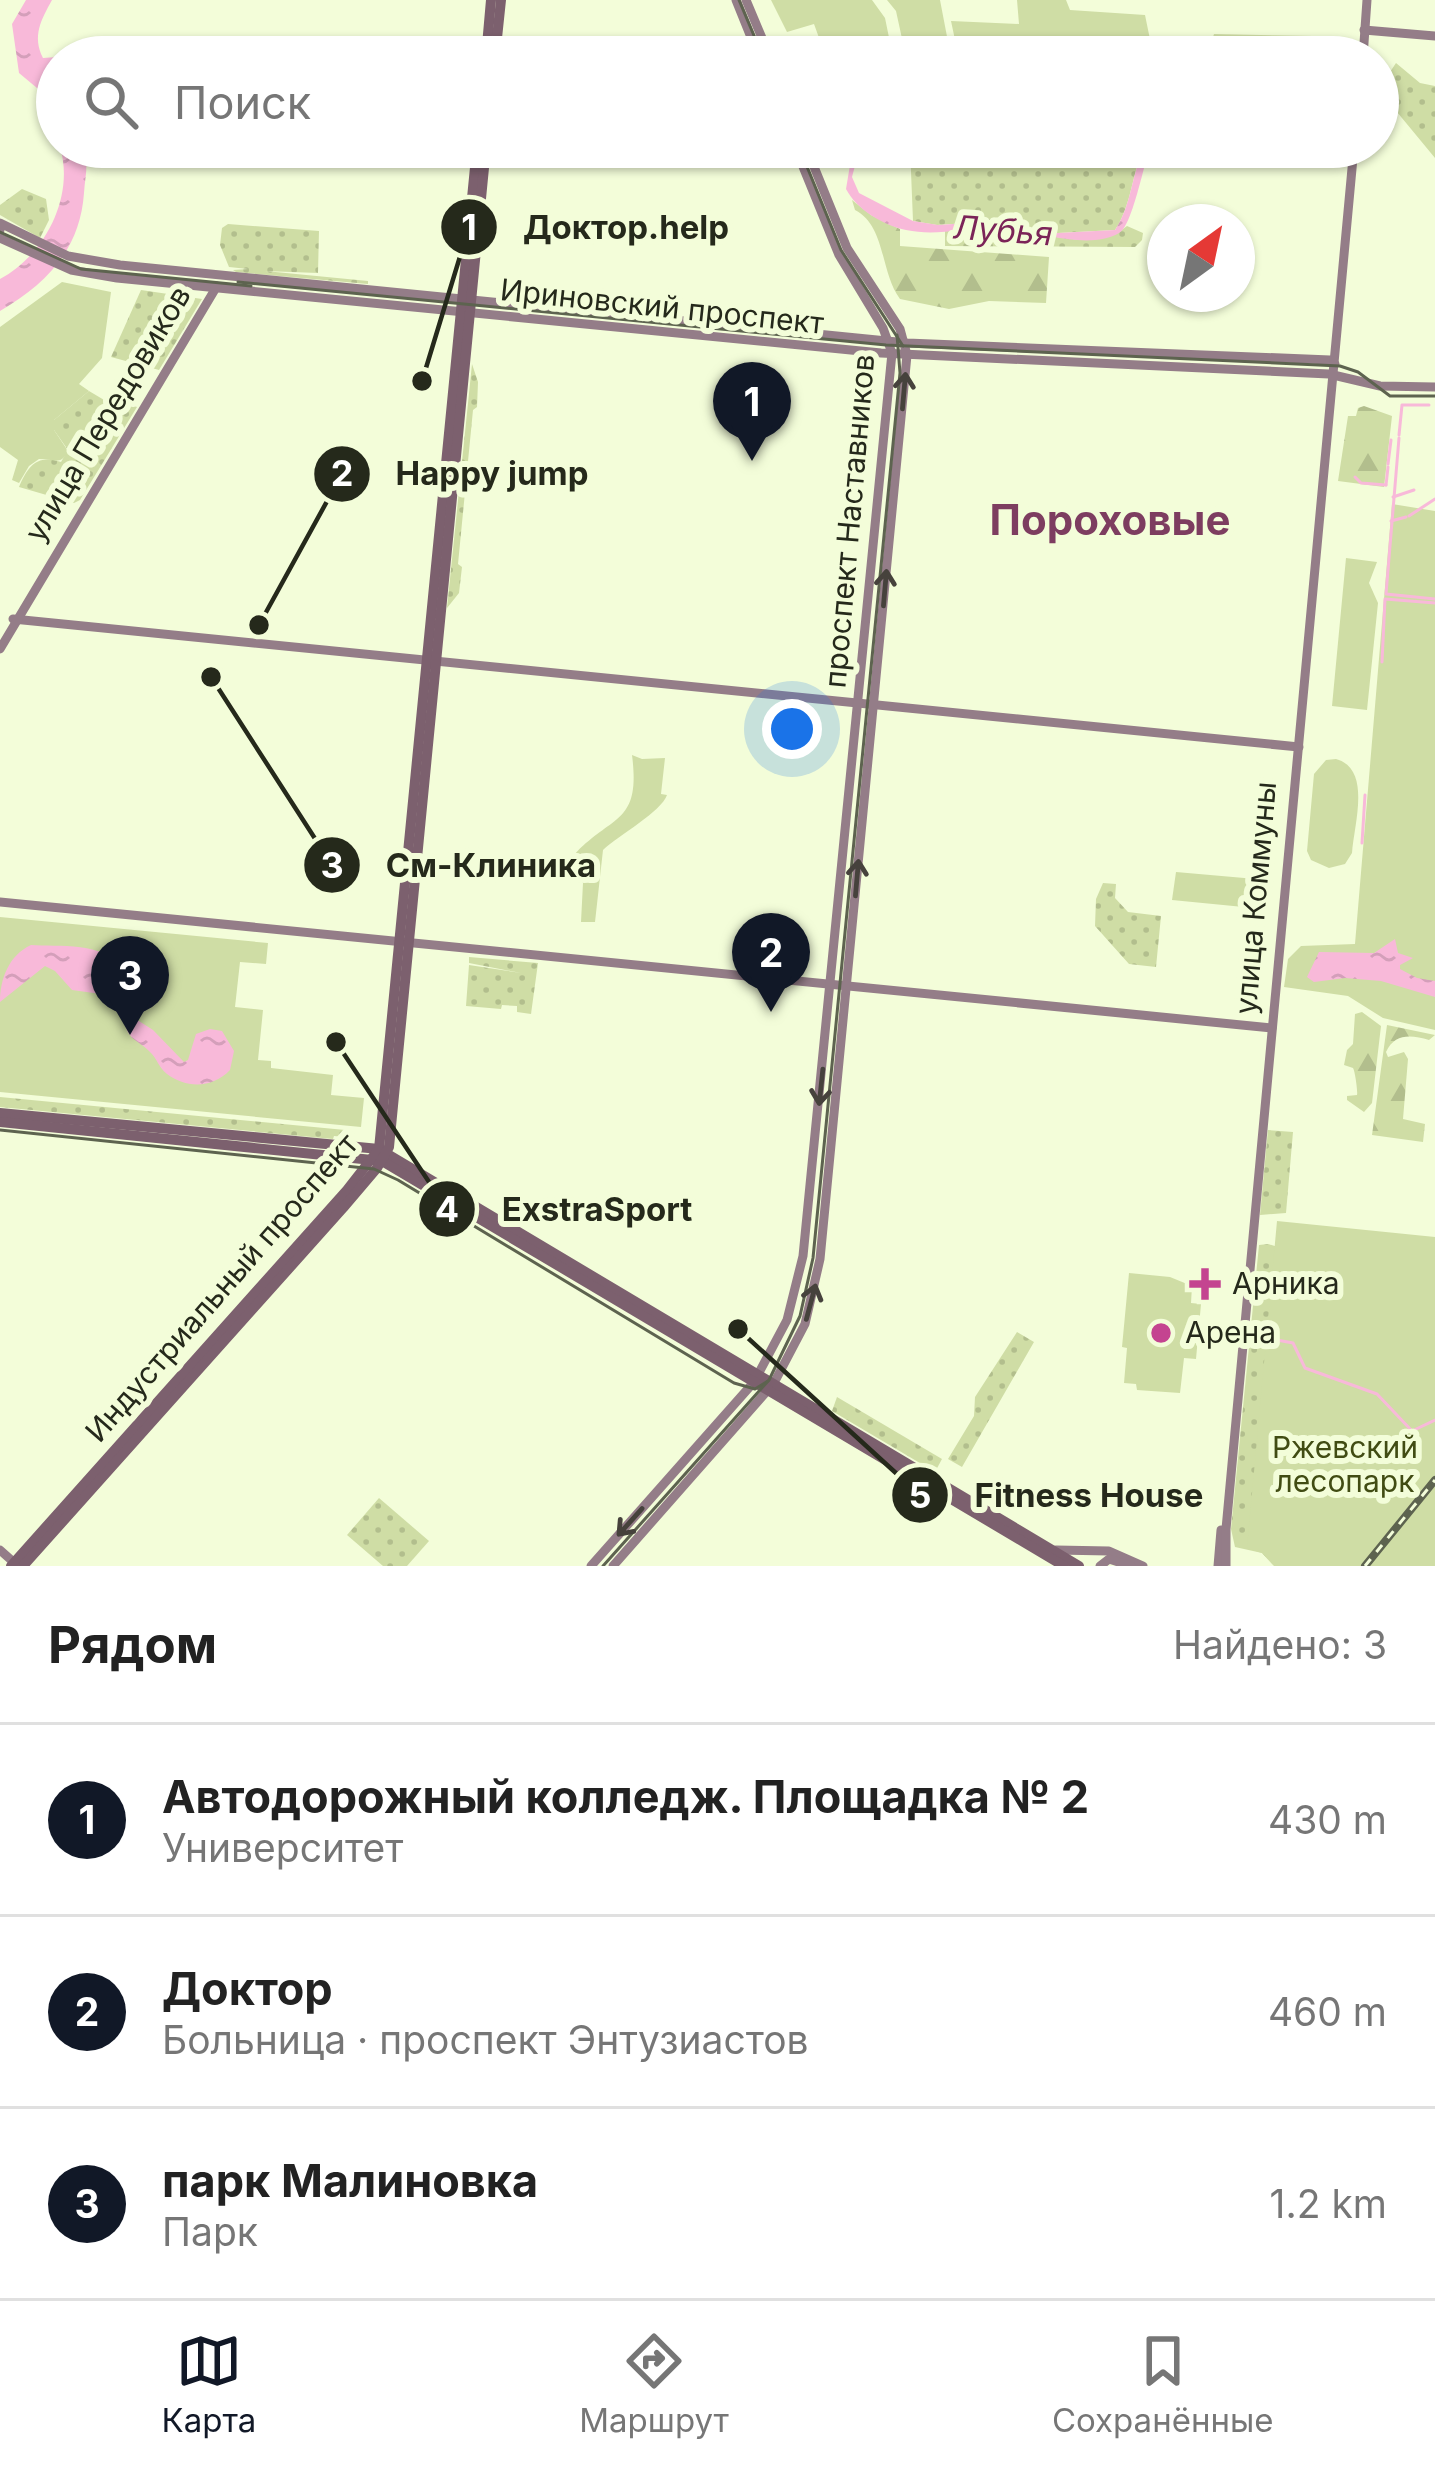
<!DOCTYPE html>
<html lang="ru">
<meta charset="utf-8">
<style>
body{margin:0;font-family:Inter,sans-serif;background:#f2f2f2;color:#222}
.compass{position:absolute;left:1147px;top:204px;width:108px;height:108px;border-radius:50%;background:#fff;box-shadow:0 3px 9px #0004;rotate:33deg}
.you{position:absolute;left:792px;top:729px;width:42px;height:42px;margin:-30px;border:9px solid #fff;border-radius:50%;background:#1a73e8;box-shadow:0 0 0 18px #1a73e833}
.badge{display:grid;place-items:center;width:78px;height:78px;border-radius:50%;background:#111827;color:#fff;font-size:39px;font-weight:700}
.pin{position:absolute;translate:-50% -99px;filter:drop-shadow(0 3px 6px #0008)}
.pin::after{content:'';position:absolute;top:63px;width:42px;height:36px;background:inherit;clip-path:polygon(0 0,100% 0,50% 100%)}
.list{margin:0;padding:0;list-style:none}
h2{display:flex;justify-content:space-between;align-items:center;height:156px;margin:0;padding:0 48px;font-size:51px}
h2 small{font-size:39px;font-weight:400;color:#767676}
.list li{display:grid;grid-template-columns:78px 1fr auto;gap:36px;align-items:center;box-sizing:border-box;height:192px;padding:0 48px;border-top:3px solid #e0e0e0}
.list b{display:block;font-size:45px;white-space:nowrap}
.list p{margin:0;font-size:39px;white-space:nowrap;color:#767676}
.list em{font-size:39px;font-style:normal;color:#767676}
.icon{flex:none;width:66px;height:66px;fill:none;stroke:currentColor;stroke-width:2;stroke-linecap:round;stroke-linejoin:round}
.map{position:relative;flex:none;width:1435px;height:1566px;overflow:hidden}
.search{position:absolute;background:#fff;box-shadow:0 3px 9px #0004;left:36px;right:36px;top:36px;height:132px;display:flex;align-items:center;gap:30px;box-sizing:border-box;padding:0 42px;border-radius:66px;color:#767676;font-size:45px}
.sheet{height:732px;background:#fff}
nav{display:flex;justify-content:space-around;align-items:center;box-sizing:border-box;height:168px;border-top:3px solid #e0e0e0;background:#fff;font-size:33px;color:#767676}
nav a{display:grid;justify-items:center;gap:6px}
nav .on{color:#111827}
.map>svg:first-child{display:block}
.grass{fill:url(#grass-dots)}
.forest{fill:url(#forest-firs)}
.park{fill:#cfdda5}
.water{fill:url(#water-ripples)}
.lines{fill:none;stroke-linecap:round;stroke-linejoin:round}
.stream{stroke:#f8b9d9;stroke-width:3}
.secondary{stroke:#947d88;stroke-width:9}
.primary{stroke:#7c606e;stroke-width:10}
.tram{stroke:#5d634f;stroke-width:3}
.rail-casing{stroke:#5d634f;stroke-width:8}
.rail{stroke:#f3fdd9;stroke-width:3;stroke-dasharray:9;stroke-linecap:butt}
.oneway{stroke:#46423c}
.poi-dot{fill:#c44490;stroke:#f3fdd9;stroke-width:4.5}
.labels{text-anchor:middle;stroke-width:12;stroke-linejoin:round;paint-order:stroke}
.street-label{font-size:30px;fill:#25291b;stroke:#f3fdd9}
.poi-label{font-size:30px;fill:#25291b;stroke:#f3fdd9;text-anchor:start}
.park-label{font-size:30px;fill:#414c13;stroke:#f3fdd9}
.water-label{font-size:33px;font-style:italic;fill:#7b2458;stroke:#f3fdd9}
.district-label{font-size:42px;font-weight:bold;fill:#7d3d60;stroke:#f3fdd9}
.leader{fill:none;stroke:#25291b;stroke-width:4.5}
.callout-dot{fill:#25291b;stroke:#f3fdd9;stroke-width:4.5}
.mark-label{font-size:36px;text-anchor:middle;font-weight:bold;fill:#fff}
.callout-label{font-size:33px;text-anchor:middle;font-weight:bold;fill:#25291b;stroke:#f3fdd9;stroke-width:12;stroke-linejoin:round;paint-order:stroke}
</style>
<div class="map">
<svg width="1435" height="1566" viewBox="0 0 1435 1566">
<defs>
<pattern id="grass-dots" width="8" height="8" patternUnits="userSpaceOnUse" patternTransform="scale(3)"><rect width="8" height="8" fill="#cfdda5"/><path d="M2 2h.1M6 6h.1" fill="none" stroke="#b2be8d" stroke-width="1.8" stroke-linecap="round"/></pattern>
<pattern id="forest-firs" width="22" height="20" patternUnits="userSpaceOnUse" patternTransform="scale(3)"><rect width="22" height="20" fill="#cfdda5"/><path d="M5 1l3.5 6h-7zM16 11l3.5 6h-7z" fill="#b2be8d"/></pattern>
<pattern id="water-ripples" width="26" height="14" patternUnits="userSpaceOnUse" patternTransform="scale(3)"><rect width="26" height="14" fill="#f8b9d9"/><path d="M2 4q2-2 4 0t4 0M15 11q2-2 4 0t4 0" fill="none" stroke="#d49fba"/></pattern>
</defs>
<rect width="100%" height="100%" fill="#f3fdd9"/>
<!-- grass -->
<g class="grass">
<path d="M1396,63l24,20 15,3v72l-57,-69v-9l8,-2z"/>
<path d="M910,147h234c-12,27 -13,60 -29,83l-57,3 -24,-2 -36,-10 -61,4 -24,-4z"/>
<path d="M22,189l24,10 3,21 -9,18 -40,-23v-10z"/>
<path d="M228,224l91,7 -1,42 -53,-2 103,10v3l-132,-12 -3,-2 15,-1 -19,-2 -9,-22 2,-17z"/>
<path d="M1127,226l16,7 -1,7 -7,7 -190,-1v-15c16,-1 33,-4 49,-4 40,1 97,28 133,-1z"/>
<path d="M141,290l61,9 -43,71 -48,-13z"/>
<path d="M472,364l6,18 -1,25 -4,3 -15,154 4,3 -3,26 -12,15z"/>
<path d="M89,391l37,22 6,-8 5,2 -57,93 -6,3 -55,-16c9,-21 18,-33 42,-25l7,-12 -14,-20v-10z"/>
<path d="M1103,883l13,1 -1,14 13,14 33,4 -5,51 -27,-3 -34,-38 1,-27z"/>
<path d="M469,957l69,6 -7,51 -14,-2v-6l-15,-1 -1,4 -35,-3 3,-41 52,8 -52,-10z"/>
<path d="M0,1097l345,33 -1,7 -10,-1 -1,3 -333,-32z"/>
<path d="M1268,1130l25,2 -7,81 -26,2z"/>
<path d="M1268,1244l10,3 -18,302 14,17 -12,-13 -27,-6 -4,-18 28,-284z"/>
<path d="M1017,1332l17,10 -72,125 -14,-8 26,-43 1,-19z"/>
<path d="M837,1397l105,62 -7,13 -103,-61z"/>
<path d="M379,1498l50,43 -22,25h-24l-36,-31z"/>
</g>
<!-- forest -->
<g class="forest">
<path d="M852,200l19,15 29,14v17l149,11 -3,46 -57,-2 -40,8 -49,-10c-20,-27 -14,-73 -45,-89z"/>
<path d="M1364,406l28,10 -8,71 -46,-6 10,-65h8l2,-8z"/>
<path d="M1362,1012l19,14 -9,77 -8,9 -17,-12v-4l10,-1c1,-3 -2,-24 -4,-27l-9,-3 3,-15 6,-6 2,-30z"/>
<path d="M1387,1025l48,10 -6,5c-18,-5 -34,-7 -43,12l2,5 16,-5 4,7 -5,60 22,5 -2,18 -51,-7z"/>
</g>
<!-- park -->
<g class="park">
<path d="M771,0h101l13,18 8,39h-67l-12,-33 -27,8z"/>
<path d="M887,0h53l9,47 -23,10h-20l-10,-46z"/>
<path d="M1017,0h49l4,10 75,5 8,39 -16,3h-174l-5,-3 -7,-33 68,3z"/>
<path d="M1214,34l99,2 45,9 -1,9 -130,3 -66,-4 -1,-7 53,-9z"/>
<path d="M62,282l49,10 -9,66 -23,26 10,7 -35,29v10l14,21c-7,15 -14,8 -29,8l-10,7 -10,17 -7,-3 6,-20 -18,-13v-120z"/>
<path d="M1392,504l43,7v519l-52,-12 -35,-22 -64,-9 4,-28 13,-13 54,-2z"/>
<path d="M1346,558l31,4 -8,21 9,20 -11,107 -35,-4z"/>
<path d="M632,755l10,4 23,-1 -4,36 6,1c-6,17 -48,40 -64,55l-8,72h-14l2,-39 -9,-14 4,-12 -4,-2c38,-41 67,-30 58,-100z"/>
<path d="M1336,759c36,10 18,65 16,94l-7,11 -16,4 -18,-8 -4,-9 7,-77 12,-14z"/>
<path d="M1176,872l91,8 -3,29 -92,-9z"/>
<path d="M0,917l268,26 -2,21 -26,-2 -5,45 28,3 -5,50 13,1v7l62,7 -2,20 33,3 -3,29 -361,-35z"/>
<path d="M1277,1221l158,16v329h-161l-12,-13 -15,-5z"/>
<path d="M1129,1273l41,4 22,9 -1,17 10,1 -5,55 -12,-1 -4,35 -43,-3 -1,-6 -12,-1 3,-35 -5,-1z"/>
</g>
<!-- water -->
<g class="water">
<path d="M26,0h26c-11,20 -20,36 -9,58l14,-1 -6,13 6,11v41l-14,-29 -24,-20 -7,-49z"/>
<path d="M60,147h24c5,17 1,30 0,46 -4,57 -38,91 -84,118v-32c45,-24 75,-83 60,-132z"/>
<path d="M853,147h7l-8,30 7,16 54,28 25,4 60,-4 25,8 35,4 57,-3c16,-23 17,-56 29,-83h6c-6,17 -18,80 -31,86 -35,20 -93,-7 -129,-6 -28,2 -56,9 -84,3 -23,-5 -49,-20 -60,-41z"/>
<path d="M1395,939l3,14 15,5 -13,7v4l17,9 18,3v16l-54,-16 -36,-3 -31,4 -7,-5 12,-25 55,1z"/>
<path d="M31,945c25,2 77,-4 89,24 5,11 5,26 8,38l-6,6 -21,-19 -29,-4 -17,-19 -10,-5 -45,36c0,-23 9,-47 31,-57z"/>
<path d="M131,1016l22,14 31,32 4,-2 8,-26 14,-5 12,2 12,20 -4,19c-17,18 -43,19 -63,4 -9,-7 -9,-15 -18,-23 -11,-11 -21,-11 -24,-28z"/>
</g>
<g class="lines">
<!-- stream -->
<g class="stream">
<path d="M1399,435l3,-30h27"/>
<path d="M1399,438l-13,156 49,5"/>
<path d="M1388,464l3,-24"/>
<path d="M1355,477l6,6 25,2"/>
<path d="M1386,485l2,-18"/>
<path d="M1393,497l21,-7"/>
<path d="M1409,516l26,-17"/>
<path d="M1391,521l15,-4"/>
<path d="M1382,662l3,-63 50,4"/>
<path d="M1362,843l3,-48"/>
<path d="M1277,1340l16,3 12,25 72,26 35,37 23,-11"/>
</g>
<!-- secondary -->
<g class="secondary">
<path d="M736,0l23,57"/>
<path d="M746,0l24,57"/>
<path d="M1364,30l71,6"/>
<path d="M1363,57l4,-57"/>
<path d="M0,230v-7l68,33 52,9 787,78 423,17 5,4"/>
<path d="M0,238l71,32 46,8 764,75 448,21 51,12 55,1"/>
<path d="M13,619l1286,128"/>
<path d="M0,649l217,-363"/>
<path d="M0,902l1272,126"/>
<path d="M0,1550l18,16"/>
<path d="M1056,1550l53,1 34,15"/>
<path d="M591,1566l163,-184 33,-62 16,-64 89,-903 -9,-25 -44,-73 -44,-108"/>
<path d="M613,1566l161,-183 31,-59 15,-65 87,-904 -7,-26 -53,-81 -41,-101"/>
<path d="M1100,1566l9,-7 22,7"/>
<path d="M1218,1566l3,-36"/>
<path d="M1226,1566v-37l128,-1382"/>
</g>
<!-- primary -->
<g class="primary">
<path d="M486,57l5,-57"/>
<path d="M495,57l6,-57"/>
<path d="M0,1113l379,36 700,417"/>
<path d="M0,1122l382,39 682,405"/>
<path d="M11,1566l336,-376 32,-41 98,-1002"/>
<path d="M23,1566l320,-358 34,-40 12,-21 97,-1000"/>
</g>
<!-- tram -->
<g class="tram">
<path d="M739,0l24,57"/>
<path d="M799,147l42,103 62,96"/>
<path d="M0,232l81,37 170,17"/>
<path d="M238,282l648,63 454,21 18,6 32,24h45"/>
<path d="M0,1130l374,39 24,11 336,203 21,6 13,-8"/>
<path d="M603,1566l166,-186 31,-64 13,-58 87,-885 -3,-38"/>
</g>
<!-- rail casing -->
<g class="rail-casing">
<path id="rail" d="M1365,1566l70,-86"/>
</g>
<!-- rail -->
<use href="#rail" class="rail"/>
</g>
<!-- one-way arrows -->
<defs><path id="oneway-shaft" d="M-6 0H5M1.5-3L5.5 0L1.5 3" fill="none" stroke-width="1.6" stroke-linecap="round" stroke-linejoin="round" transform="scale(3)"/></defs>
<g class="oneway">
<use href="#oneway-shaft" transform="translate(904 391) rotate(-85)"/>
<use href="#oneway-shaft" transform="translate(885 588) rotate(-85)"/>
<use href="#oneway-shaft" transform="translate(857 878) rotate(-85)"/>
<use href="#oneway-shaft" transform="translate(821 1087) rotate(96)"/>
<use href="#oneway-shaft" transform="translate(811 1302) rotate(-75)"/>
<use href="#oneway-shaft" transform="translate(630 1522) rotate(132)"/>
</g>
<!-- markers -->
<g class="poi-dot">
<path d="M1199 1266h12v12h12v12h-12v12h-12v-12h-12v-12h12z"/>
<circle cx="1161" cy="1333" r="12"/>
</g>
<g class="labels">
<!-- street labels -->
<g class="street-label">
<text transform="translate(662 307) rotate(6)" y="10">Ириновский проспект</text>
<text transform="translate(108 414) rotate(-59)" y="10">улица Передовиков</text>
<text transform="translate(850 521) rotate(-85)" y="10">проспект Наставников</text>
<text transform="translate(1256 898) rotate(-85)" y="10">улица Коммуны</text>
<text transform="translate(222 1288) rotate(-49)" y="10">Индустриальный проспект</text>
</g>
<!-- poi labels -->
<g class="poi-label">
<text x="1232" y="1294">Арника</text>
<text x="1185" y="1343">Арена</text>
</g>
<!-- park labels -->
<g class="park-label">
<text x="1345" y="1458">Ржевский<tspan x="1345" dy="34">лесопарк</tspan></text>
</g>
<!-- water labels -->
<g class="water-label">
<text transform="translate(1003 230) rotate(4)" y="12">Лубья</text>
</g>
<!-- district labels -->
<g class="district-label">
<text x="1110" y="535">Пороховые</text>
</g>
</g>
<!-- callouts -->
<path class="leader" d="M422 381L469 227M259 625L342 474M211 677L332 865M336 1042L447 1209M738 1329L920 1495"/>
<g class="callout-dot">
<circle cx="422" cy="381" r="12"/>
<circle cx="259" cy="625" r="12"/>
<circle cx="211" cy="677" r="12"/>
<circle cx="336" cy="1042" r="12"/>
<circle cx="738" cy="1329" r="12"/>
<circle cx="469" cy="227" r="30"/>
<circle cx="342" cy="474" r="30"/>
<circle cx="332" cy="865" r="30"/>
<circle cx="447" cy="1209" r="30"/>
<circle cx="920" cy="1495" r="30"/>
</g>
<g class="mark-label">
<text x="469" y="240">1</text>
<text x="342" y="486">2</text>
<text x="332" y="878">3</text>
<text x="447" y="1222">4</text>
<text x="920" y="1508">5</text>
</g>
<g class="callout-label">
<text x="626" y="239">Доктор.help</text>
<text x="492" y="485">Happy jump</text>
<text x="491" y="877">См-Клиника</text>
<text x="597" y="1221">ExstraSport</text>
<text x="1089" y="1507">Fitness House</text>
</g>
</svg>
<svg class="compass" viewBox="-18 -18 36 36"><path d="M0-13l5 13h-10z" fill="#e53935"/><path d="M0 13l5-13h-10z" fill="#767676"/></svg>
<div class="you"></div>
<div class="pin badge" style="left:752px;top:461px">1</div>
<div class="pin badge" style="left:771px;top:1012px">2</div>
<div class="pin badge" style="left:130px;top:1035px">3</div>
<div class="search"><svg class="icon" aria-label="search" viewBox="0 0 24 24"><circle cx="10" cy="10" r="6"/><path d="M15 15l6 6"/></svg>Поиск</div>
</div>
<section class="sheet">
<h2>Рядом<small>Найдено: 3</small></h2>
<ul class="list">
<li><span class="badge">1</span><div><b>Автодорожный колледж. Площадка № 2</b><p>Университет</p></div><em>430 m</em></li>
<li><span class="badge">2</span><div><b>Доктор</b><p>Больница · проспект Энтузиастов</p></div><em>460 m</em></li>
<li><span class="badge">3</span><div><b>парк Малиновка</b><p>Парк</p></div><em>1.2 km</em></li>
</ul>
</section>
<nav>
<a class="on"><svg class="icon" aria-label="map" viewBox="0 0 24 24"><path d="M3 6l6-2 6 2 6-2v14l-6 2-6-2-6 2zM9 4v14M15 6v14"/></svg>Карта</a>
<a><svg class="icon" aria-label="directions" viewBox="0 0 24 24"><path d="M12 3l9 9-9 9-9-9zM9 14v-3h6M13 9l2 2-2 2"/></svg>Маршрут</a>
<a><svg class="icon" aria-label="saved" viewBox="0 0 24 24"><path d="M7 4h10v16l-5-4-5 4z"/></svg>Сохранённые</a>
</nav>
